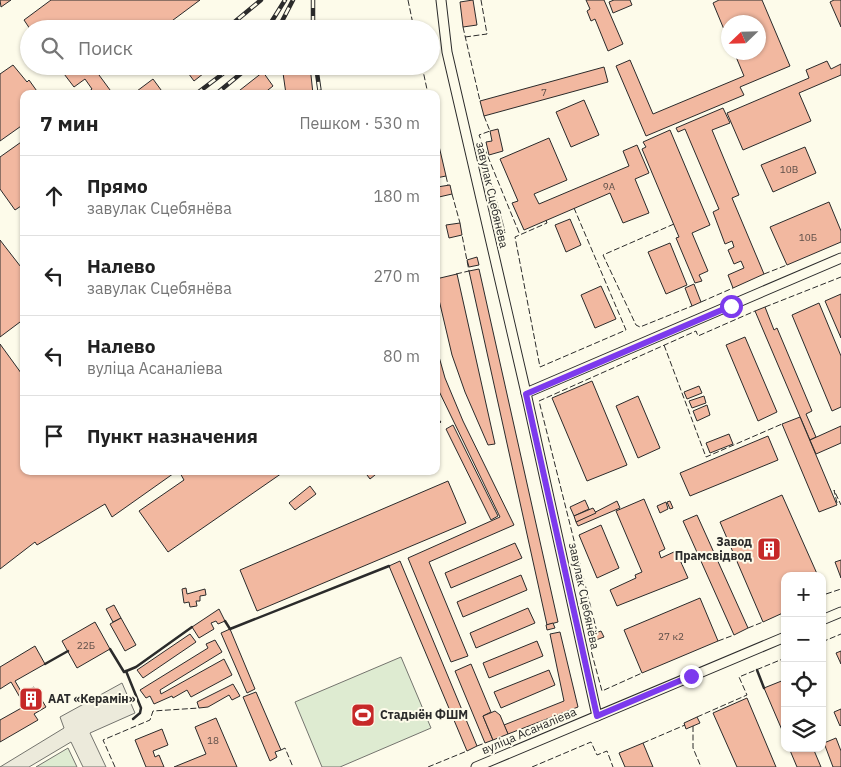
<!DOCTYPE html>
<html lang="ru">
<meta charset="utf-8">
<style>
body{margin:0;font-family:"IBM Plex Sans",sans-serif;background:#f6f6f6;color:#222}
.controls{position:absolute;right:15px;bottom:15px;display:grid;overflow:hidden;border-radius:10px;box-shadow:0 1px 4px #0004}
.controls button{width:45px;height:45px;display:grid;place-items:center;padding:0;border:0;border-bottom:1px solid #e0e0e0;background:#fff;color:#222;font:25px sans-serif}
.compass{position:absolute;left:721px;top:15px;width:45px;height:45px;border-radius:50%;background:#fff;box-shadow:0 1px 4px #0004;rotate:247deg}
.stop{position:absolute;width:15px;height:15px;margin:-11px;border:4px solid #7c3aed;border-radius:50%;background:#fff}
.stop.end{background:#7c3aed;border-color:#fff;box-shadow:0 1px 5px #0008}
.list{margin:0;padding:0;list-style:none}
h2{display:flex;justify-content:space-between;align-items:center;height:65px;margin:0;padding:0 20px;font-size:21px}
h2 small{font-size:16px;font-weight:400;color:#767676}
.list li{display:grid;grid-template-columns:32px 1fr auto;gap:15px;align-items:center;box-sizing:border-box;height:80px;padding:0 20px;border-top:1px solid #e0e0e0}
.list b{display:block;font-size:19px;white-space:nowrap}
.list p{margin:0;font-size:16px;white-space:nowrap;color:#767676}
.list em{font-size:16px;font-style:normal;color:#767676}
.icon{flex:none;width:28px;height:28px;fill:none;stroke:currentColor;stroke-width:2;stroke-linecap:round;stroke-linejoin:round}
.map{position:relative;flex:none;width:841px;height:767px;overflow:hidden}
.search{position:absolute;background:#fff;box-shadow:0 1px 4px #0004;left:20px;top:20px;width:420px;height:55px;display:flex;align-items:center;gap:12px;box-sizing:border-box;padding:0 18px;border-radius:28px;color:#767676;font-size:19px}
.panel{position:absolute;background:#fff;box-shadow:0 1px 4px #0004;left:20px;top:90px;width:420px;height:385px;border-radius:10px}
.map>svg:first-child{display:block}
.green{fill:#deebd1;stroke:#74746e}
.parking{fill:#eceadb;stroke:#74746e}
.building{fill:#f2b8a0;stroke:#2b2b2b}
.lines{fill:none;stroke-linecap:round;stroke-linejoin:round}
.minor-casing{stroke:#2b2b2b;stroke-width:11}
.minor{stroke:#fdfbea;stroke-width:9}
.rail-casing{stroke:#2b2b2b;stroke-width:4.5}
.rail{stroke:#fdfbea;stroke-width:2.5;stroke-dasharray:8;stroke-linecap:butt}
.fence{stroke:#2b2b2b;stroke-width:1;stroke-dasharray:6 2.5;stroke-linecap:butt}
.wall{stroke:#2b2b2b;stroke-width:2.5}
.route{stroke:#7c3aed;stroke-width:6}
.labels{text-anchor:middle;stroke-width:4;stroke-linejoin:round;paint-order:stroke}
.number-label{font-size:10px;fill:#5d4e48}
.street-label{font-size:12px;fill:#2b2b2b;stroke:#fdfbea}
.poi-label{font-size:12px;font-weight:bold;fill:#2b2b2b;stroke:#fdfbea;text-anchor:start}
</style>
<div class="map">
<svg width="841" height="767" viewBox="0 0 841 767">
<rect width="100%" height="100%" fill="#fdfbea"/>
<!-- green -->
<g class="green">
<path d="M401,657l30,71 -91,39h-18l-27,-65z"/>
<path d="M68,748l9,19h-41z"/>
</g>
<!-- parking -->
<g class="parking">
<path d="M484,156l21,75 -13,4 -17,-77z"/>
<path d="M122,683l13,30 -45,20 16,34h-23l-12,-25 -42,25h-29l64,-39 -4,-11z"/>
</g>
<!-- building -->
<g class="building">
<path d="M0,0h11l-10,7z"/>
<path d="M51,0h149l-39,29h-131l-6,-9z"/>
<path d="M473,0l4,25 -14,2 -3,-25z"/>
<path d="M586,0h18l19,44 -15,7 -13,-32 -4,2 -4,-10 3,-2z"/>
<path d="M614,0h16l2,5 -19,8 -4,-11z"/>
<path d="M719,0h43l28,66 -50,21 4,8 -98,41 -30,-70 14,-6 23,54 91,-38 -10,-24h24v-30h-30v17l-15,-36z"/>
<path d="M834,0h7v27l-11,-25z"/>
<path d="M207,22l5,7h-14z"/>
<path d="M827,61l4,8 10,-5v11l-42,18 12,28 -68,29 -16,-37 82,-35 -3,-8z"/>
<path d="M13,65l14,17 2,-2 10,14h-15v30l-24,17v-67z"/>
<path d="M58,66h52l-11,9 14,19h-27l6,-5 -7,-10 -11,8z"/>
<path d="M183,66h30l-19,15z"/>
<path d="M282,66h28l3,28h-27z"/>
<path d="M604,67l4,15 -124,34 -4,-15z"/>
<path d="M263,72l10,14 -10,8h-28z"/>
<path d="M153,79l11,15h-31z"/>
<path d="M584,100l15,35 -28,12 -15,-35z"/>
<path d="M723,108l7,15 -18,7 27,65 -7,3 32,76 -31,14 -5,-13 16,-7 -3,-7 -7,3 -6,-14 6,-3 -2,-6 -7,3 -12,-32 6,-3 -34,-80 -7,3 -2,-4z"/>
<path d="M498,129l5,22 -14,4 -3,-13 6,-1 -2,-10z"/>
<path d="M670,130l40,95 -18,8 16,38 -9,4 3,6 -7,2 -19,-45 3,-1 -37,-88 4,-2 -3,-5z"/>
<path d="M549,138l18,42 -33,14 5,10 90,-38 -6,-15 14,-6 12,28 -14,6 14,34 -26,10 -13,-30 -86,37 -12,-27 6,-2 -18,-42z"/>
<path d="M24,140v64l-9,6 -15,-21v-32z"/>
<path d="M439,146l7,30 -10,2v-31z"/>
<path d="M805,147l11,26 -43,19 -12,-27z"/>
<path d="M450,185l2,9 -13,3 -2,-10z"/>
<path d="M829,202l12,29v11l-54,23 -17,-38z"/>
<path d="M570,219l11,26 -15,7 -11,-27z"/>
<path d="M460,223l2,12 -13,3 -3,-13z"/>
<path d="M0,240l24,31v48l-24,18z"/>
<path d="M670,243l17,42 -21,9 -18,-42z"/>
<path d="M477,257l2,8 -10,2 -2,-7z"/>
<path d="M479,269l79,353 -11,3 -78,-354z"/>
<path d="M457,274l38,170 -7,1 -23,-53 -13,-37 -16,-68v-8z"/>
<path d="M694,284l7,18 -9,4 -7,-18z"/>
<path d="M601,286l15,33 -21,9 -14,-33z"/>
<path d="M841,294v44l-16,-37z"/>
<path d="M819,303l22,53v51l-9,4 -40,-96z"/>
<path d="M765,307l9,23 3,-2 35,83 -6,3 10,23 -6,3 -55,-129z"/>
<path d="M745,337l32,75 -19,9 -32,-76z"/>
<path d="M0,344l24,33v94h153l-65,46 -7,-13 -68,41 -2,-3 -35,27z"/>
<path d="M436,346l9,32 18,43 51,104 -85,37 39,94 -17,6 -43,-104 92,-41 -64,-132z"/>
<path d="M592,381l35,84 -40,16 -35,-83z"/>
<path d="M699,386l3,7 -15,6 -3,-7z"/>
<path d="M638,396l22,52 -22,10 -22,-52z"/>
<path d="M704,396l2,7 -14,5 -3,-7z"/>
<path d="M707,405l3,10 -13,6 -4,-10z"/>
<path d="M436,416l5,6 -5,4z"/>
<path d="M800,417l37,88 -18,7 -37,-88z"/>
<path d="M453,425l45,91 -7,4 -45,-91z"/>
<path d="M841,426v17l-25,11 -6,-14z"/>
<path d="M729,434l4,10 -23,9 -4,-10z"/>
<path d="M768,436l10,24 -88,36 -10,-23z"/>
<path d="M183,471h102l-117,81 -29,-41 45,-31 -4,-7z"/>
<path d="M364,471h16l-10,8z"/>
<path d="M448,481l18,42 -209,88 -17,-41z"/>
<path d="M310,486l6,8 -21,16 -6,-7z"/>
<path d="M782,495l36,81h-33v36l-22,10 -43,-100z"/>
<path d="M644,499l21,50 -6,3 2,6 15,-7 12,27 -71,28 -7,-16 26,-12 -1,-3 7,-3 -26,-61z"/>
<path d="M585,500l4,9 -15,7 -4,-9z"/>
<path d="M617,501l3,7 -42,18 -2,-4z"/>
<path d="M670,501l3,7 -3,1 -3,-7z"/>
<path d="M666,502l2,7 -8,4 -3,-7z"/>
<path d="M593,508l3,5 -20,9 -2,-6z"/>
<path d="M697,515l51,113 -14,7 -51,-114z"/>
<path d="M601,525l18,43 -22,10 -18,-43z"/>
<path d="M515,543l7,15 -71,30 -6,-15z"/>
<path d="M841,560v18l-6,-16z"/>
<path d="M400,561l77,185 -10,5 -78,-185z"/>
<path d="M521,575l6,15 -64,27 -6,-15z"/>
<path d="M186,588l1,6 18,-5 1,6 -6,1v5h-4l1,5 -7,1 -1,-5 -5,1 -2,-14z"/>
<path d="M700,598l18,43 -76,32 -18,-43z"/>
<path d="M114,605l7,13 -8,4 -7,-13z"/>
<path d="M528,608l7,15 -59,25 -6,-15z"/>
<path d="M219,609l6,12 -7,3 -2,-3 -5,2 3,6 -15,9 -7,-11z"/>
<path d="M121,618l15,27 -11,6 -15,-27z"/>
<path d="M95,622l15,27 -33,19 -15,-27z"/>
<path d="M553,623l2,5 -8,2 -1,-5z"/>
<path d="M230,629l25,60 -8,4 -26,-60z"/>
<path d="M601,631l3,6 -8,3 -3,-6z"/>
<path d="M560,632l18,75 -70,27 -4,-9 60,-24 -14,-67z"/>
<path d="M190,634l6,8 -53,36 -6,-8z"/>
<path d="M215,640l7,12 -62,38 1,4 63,-35 8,16 -41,22 -4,-7 -14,8 -1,-2 -18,8 -4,-8 -4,2 -6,-8 68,-42 -2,-4z"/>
<path d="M537,641l6,15 -54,22 -6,-15z"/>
<path d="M35,646l10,18 -30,17 7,12 12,-6 12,20 -12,7 4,6 -38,22v-22l25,-14 -14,-24 -11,7v-22z"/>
<path d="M841,651v13l-5,-11z"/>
<path d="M471,664l20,48 -8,4 10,24 -8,3 -30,-72z"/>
<path d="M549,670l6,15 -54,23 -7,-16z"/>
<path d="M784,680l1,1v56l-21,-49z"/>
<path d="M233,684l7,12 -8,4 -3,-5 -21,12 -9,1 -2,-6z"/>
<path d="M256,692l25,58 -6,2 2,5 -7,4 -27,-64z"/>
<path d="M747,698l29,69h-39l-24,-54z"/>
<path d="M841,709v16l-1,1 -6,-14z"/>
<path d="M495,711l5,4 8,19 -15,6 -10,-24z"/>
<path d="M697,717l3,6 -14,6 -2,-6z"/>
<path d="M216,718l21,49h-63l32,-13 -11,-27z"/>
<path d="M162,729l6,16 -15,6 2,6 4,-2 5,12h-18l-11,-27z"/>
<path d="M836,738l5,13v16h-8l-9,-24z"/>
<path d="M643,743l10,24h-28l-6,-14z"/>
<path d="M789,748h24l8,19h-24z"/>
</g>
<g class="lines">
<!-- minor casing -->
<g class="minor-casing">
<g id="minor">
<path d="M441,0l6,52 79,341 71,323"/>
<path d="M526,393l315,-135"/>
<path d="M822,620l19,-8"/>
<path d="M476,767l309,-130"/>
</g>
</g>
<!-- minor -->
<use href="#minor" class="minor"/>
<!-- rail casing -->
<g class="rail-casing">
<g id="rail">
<path d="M313,0v29"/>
<path d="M226,29l35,-29"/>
<path d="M267,29l18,-29"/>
<path d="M278,29l15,-29"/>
<path d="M316,66l4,28"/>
<path d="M196,94l37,-28"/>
<path d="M216,94l34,-28"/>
</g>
</g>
<!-- rail -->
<use href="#rail" class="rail"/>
<!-- fence -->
<g class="fence">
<path d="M408,0l6,29"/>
<path d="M463,27l17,74"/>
<path d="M465,37l22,-3 -6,-34"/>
<path d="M422,66l6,28"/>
<path d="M484,116l6,15 -11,4 41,100"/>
<path d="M436,132l3,14"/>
<path d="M446,176l2,9"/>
<path d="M452,194l8,29"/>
<path d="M546,220l1,3 -32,14 25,130 86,-37 -52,-122"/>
<path d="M674,224l-71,31 33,70 4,2 52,-21"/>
<path d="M456,274l13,-3 -7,-36"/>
<path d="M764,274l23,-9"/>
<path d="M701,302l32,-14"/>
<path d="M765,307l76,-30"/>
<path d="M664,345l42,112 76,-33"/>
<path d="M837,503l-3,-13 7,15"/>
<path d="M826,594l15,-5"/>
<path d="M748,628l15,-6"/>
<path d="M597,632l-58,-231 157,-70 2,5 57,-25"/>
<path d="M596,640l-7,3 13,48 40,-18"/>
<path d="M718,641l16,-6"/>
<path d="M822,642l19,-8"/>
<path d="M697,717l50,-22 -8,-18 46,-19"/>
<path d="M693,726v22l8,19"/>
<path d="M643,743l42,-18"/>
<path d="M477,746l8,-3"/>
<path d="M281,750l4,-2 8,19"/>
<path d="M115,767l-12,-27 47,-20 3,-9 46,-3"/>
<path d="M428,767l39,-16"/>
<path d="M532,767l59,-25 6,13 10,-4 6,16"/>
</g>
<!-- wall -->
<g class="wall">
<path d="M225,621l5,8 159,-63"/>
<path d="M110,649l14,23 12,-5 56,-40"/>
<path d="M45,664l23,-13"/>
<path d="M757,670l7,18"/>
<path d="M126,671l15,37 -1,5 -7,6"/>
</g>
</g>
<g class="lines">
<!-- route -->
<path class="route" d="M691,676l-94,40 -71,-322 205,-88"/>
</g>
<!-- icons -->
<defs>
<g id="building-square" transform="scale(1.25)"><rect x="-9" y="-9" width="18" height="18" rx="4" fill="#c62828" stroke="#fdfbea"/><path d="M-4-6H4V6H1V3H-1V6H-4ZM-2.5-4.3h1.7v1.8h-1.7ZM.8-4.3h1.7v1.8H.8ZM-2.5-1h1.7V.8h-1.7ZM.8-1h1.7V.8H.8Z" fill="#fff"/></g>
<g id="stadium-square" transform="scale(1.25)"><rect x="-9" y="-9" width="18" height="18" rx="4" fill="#c62828" stroke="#fdfbea"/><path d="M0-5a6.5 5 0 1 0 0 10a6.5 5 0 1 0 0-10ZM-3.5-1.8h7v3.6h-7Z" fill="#fff"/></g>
</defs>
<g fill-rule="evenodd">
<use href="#building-square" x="769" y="549"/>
<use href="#building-square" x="31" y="699"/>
<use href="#stadium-square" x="363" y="715"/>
</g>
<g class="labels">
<!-- number labels -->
<g class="number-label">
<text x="544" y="96">7</text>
<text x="789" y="173">10В</text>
<text x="609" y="190">9А</text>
<text x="808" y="241">10Б</text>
<text x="671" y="640">27 к2</text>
<text x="86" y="649">22Б</text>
<text x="213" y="744">18</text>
</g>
<!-- street labels -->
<g class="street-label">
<text transform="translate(492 195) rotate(77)" y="4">завулак Сцебянёва</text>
<text transform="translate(584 596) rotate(78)" y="4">завулак Сцебянёва</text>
<text transform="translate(529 731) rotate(-23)" y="4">вуліца Асаналіева</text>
</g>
<!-- poi labels -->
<g class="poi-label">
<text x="752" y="546" text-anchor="end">Завод<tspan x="752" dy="14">Прамсвідвод</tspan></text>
<text x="48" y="703">ААТ «Керамін»</text>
<text x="380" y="719">Стадыён ФШМ</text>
</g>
</g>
</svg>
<div class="controls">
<button>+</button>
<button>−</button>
<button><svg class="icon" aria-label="locate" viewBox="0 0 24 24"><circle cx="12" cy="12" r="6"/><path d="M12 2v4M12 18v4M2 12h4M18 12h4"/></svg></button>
<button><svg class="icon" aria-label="layers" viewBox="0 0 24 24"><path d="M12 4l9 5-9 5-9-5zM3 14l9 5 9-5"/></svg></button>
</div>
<svg class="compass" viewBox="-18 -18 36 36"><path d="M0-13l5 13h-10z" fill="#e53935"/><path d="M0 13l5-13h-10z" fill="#767676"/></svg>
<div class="stop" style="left:731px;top:306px"></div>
<div class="stop end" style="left:691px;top:676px"></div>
<div class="search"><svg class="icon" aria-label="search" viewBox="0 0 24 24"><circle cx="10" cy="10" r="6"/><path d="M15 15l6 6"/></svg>Поиск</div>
<section class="panel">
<h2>7 мин<small>Пешком · 530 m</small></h2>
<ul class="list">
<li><svg class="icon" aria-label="ahead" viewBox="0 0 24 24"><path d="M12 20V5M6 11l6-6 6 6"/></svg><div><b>Прямо</b><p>завулак Сцебянёва</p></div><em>180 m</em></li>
<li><svg class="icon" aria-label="left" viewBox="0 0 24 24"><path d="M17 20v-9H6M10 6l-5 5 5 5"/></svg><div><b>Налево</b><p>завулак Сцебянёва</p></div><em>270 m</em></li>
<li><svg class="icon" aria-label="left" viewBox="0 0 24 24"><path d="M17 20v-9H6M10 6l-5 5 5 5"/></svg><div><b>Налево</b><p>вуліца Асаналіева</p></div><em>80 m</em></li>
<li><svg class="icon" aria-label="arrive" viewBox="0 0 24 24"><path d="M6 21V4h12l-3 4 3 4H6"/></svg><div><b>Пункт назначения</b></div></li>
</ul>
</section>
</div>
